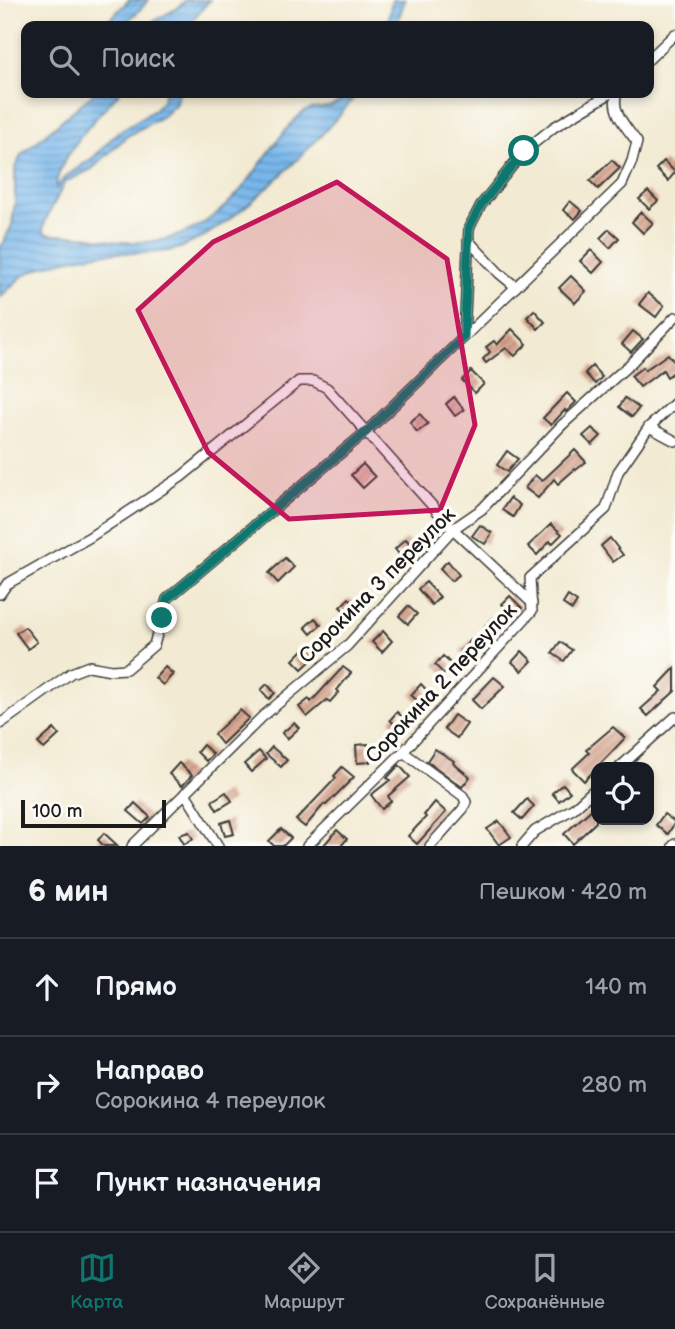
<!DOCTYPE html>
<html lang="ru">
<meta charset="utf-8">
<style>
body{margin:0;font-family:"Balsamiq Sans",sans-serif;background:#20242c;color:#f1f3f6}
.controls{position:absolute;right:21px;bottom:21px;display:grid;overflow:hidden;border-radius:14px;box-shadow:0 4px 10px #0003}
.controls button{width:63px;height:63px;display:grid;place-items:center;padding:0;border:0;border-bottom:2px solid #363941;background:#171b24;color:#f1f3f6;font:35px sans-serif}
.scale{position:absolute;left:21px;bottom:18px;width:145px;box-sizing:border-box;padding-left:7px;border:4px solid #1c1c1c;border-top:0;font-size:19px;line-height:24px;white-space:nowrap;color:#1c1c1c;-webkit-text-stroke:5px #fdfcf7;paint-order:stroke}
.stop{position:absolute;width:21px;height:21px;margin:-16px;border:5px solid #0f766e;border-radius:50%;background:#fff}
.stop.end{background:#0f766e;border-color:#fff;box-shadow:0 2px 7px #0008}
.list{margin:0;padding:0;list-style:none}
h2{display:flex;justify-content:space-between;align-items:center;height:91px;margin:0;padding:0 28px;font-size:30px}
h2 small{font-size:23px;font-weight:400;color:#9ea1a6}
.list li{display:grid;grid-template-columns:46px 1fr auto;gap:21px;align-items:center;box-sizing:border-box;height:98px;padding:0 28px;border-top:2px solid #363941}
.list b{display:block;font-size:26px;white-space:nowrap}
.list p{margin:0;font-size:23px;white-space:nowrap;color:#9ea1a6}
.list em{font-size:23px;font-style:normal;color:#9ea1a6}
.icon{flex:none;width:38px;height:38px;fill:none;stroke:currentColor;stroke-width:2;stroke-linecap:round;stroke-linejoin:round}
.map{position:relative;flex:none;width:675px;height:846px;overflow:hidden}
.search{position:absolute;background:#171b24;box-shadow:0 4px 10px #0003;left:21px;right:21px;top:21px;height:77px;display:flex;align-items:center;gap:18px;box-sizing:border-box;padding:0 24px;border-radius:14px;color:#9ea1a6;font-size:26px}
.sheet{height:385px;background:#171b24}
nav{display:flex;justify-content:space-around;align-items:center;box-sizing:border-box;height:98px;border-top:2px solid #363941;background:#171b24;font-size:19px;color:#9ea1a6}
nav a{display:grid;justify-items:center;gap:4px}
nav .on{color:#0f766e}
.map>svg:first-child{display:block}
.water{fill:url(#water-rules);stroke:#4a6a84;stroke-width:2}
.building{fill:url(#building-hatch)}
.lines{fill:none;stroke-linecap:round;stroke-linejoin:round}
.minor-casing{stroke:#3c3b37;stroke-width:12}
.minor{stroke:#fff;stroke-width:9}
.route{stroke:#0f766e;stroke-width:9}
.marked{fill:#c2185b;fill-opacity:0.2;stroke:#c2185b;stroke-width:5;stroke-linejoin:round}
.labels{text-anchor:middle;stroke-width:7;stroke-linejoin:round;paint-order:stroke}
.street-label{font-size:21px;fill:#1c1c1c;stroke:#fdfcf7}
</style>
<div class="map">
<svg width="675" height="846" viewBox="0 0 675 846">
<defs>
<pattern id="water-rules" width="6" height="5" patternUnits="userSpaceOnUse" patternTransform="scale(1.75)"><rect width="6" height="5" fill="#78b7ec"/><path d="M0 2.5h6" fill="none" stroke="#6294be"/></pattern>
<pattern id="building-hatch" width="6" height="6" patternUnits="userSpaceOnUse" patternTransform="scale(1.75)"><rect width="6" height="6" fill="#d8a48e"/><path d="M-1 1l2-2M0 6l6-6M5 7l2-2" fill="none" stroke="#ae8573"/></pattern>
</defs>
<rect width="100%" height="100%" fill="#fdfcf7"/>
<filter id="ink" filterUnits="userSpaceOnUse"><feTurbulence type="fractalNoise" baseFrequency=".0143" numOctaves="2"/><feDisplacementMap in="SourceGraphic" scale="14" xChannelSelector="R" yChannelSelector="G"/><feConvolveMatrix kernelMatrix="1 2 1 2 8 2 1 2 1" color-interpolation-filters="sRGB"/></filter>
<filter id="wash" filterUnits="userSpaceOnUse"><feTurbulence type="fractalNoise" baseFrequency=".00686" numOctaves="4" result="noise"/><feDisplacementMap in="SourceGraphic" scale="28" xChannelSelector="R" yChannelSelector="G"/><feGaussianBlur stdDeviation="1.57" result="paint"/><feColorMatrix in="noise" values="0 0 0 0 0 0 0 0 0 0 0 0 0 0 0 0 0 1.4 0 .05"/><feComposite in="paint" operator="in"/></filter>
<g filter="url(#wash)">
<rect width="100%" height="100%" fill="#f2ead2"/>
<!-- water -->
<g class="water">
<path d="M129,0h19c-10,14 -24,26 -41,26l3,-7z"/>
<path d="M185,0h25l-23,26h-42l34,-19z"/>
<path d="M392,0h13l-9,26h-9z"/>
<path d="M94,93h25c-20,21 -63,66 -63,95l9,-11 29,-20 23,-24 37,-23 9,-10 1,-7h15l-4,12 -12,11 -37,21 -34,32 -27,13 -20,39 -2,10 3,3c12,2 25,1 37,2 13,1 25,5 37,6 57,4 94,-18 128,-61 14,-18 40,-59 57,-70 9,-5 17,-2 26,-5 14,-5 10,-13 27,-13 -36,45 -129,142 -185,157 -21,5 -41,2 -63,3 -22,1 -68,11 -87,23 -8,6 -16,15 -23,22v-49l12,-24 3,-23v-32l6,-15z"/>
</g>
<g id="blocks">
<!-- building -->
<g class="building">
<path d="M612,160l8,8 -22,21 -8,-8z"/>
<path d="M664,161l11,11 -7,9 -12,-12z"/>
<path d="M648,191l10,10 -9,8 -10,-10z"/>
<path d="M570,201l12,10 -7,8 -12,-9z"/>
<path d="M641,212l12,11 -10,10 -11,-11z"/>
<path d="M609,229l10,9 -9,10 -10,-10z"/>
<path d="M591,250l12,12 -10,11 -13,-12z"/>
<path d="M571,276l15,15 -11,12 -16,-15z"/>
<path d="M648,293l16,13 -8,11 -17,-13z"/>
<path d="M534,310l11,12 -7,7 -11,-12z"/>
<path d="M512,329l15,15 -12,12 -9,-8 -20,15 -3,-4 7,-7 -4,-5 8,-6 3,4z"/>
<path d="M633,331l10,8 -12,13 -9,-8z"/>
<path d="M668,354l7,9v8l-8,6 -4,-7 -23,17 -9,-11 12,-9 2,3z"/>
<path d="M592,366l10,11 -7,7 -10,-11z"/>
<path d="M471,371l13,13 -9,9 -13,-13z"/>
<path d="M567,393l9,9 -10,10 -1,-2 -14,15 -8,-7z"/>
<path d="M454,397l10,13 -9,6 -9,-12z"/>
<path d="M625,398l14,10 -7,9 -13,-10z"/>
<path d="M420,414l8,10 -11,8 -7,-10z"/>
<path d="M592,428l9,8 -9,9 -9,-9z"/>
<path d="M575,450l11,12 -10,8 -1,-1 -17,15 -4,-5 -16,19 -13,-10 10,-13 7,6z"/>
<path d="M507,451l11,8 -11,13 -10,-7z"/>
<path d="M363,464l12,13 -12,11 -12,-13z"/>
<path d="M510,498l10,7 -7,12 -11,-7z"/>
<path d="M551,524l11,10 -10,10 -2,-3 -13,14 -9,-9z"/>
<path d="M480,525l12,8 -7,11 -13,-8z"/>
<path d="M428,529l9,7 -7,8 -9,-7z"/>
<path d="M610,538l13,17 -10,7 -12,-16z"/>
<path d="M406,539l10,12 -12,9 -9,-11z"/>
<path d="M285,558l9,9 -16,16 -9,-10z"/>
<path d="M448,561l11,14 -8,6 -11,-13z"/>
<path d="M426,582l14,15 -8,8 -14,-16z"/>
<path d="M510,596l12,12 -9,8 -11,-12z"/>
<path d="M568,596l9,6 -5,8 -9,-6z"/>
<path d="M349,598l11,9 -9,10 -11,-10z"/>
<path d="M408,606l9,8 -9,10 -9,-8z"/>
<path d="M315,618l6,7 -10,9 -6,-7z"/>
<path d="M493,618l9,9 -8,9 -10,-9z"/>
<path d="M25,627l12,15 -9,7 -12,-16z"/>
<path d="M383,631l9,10 -10,11 -10,-10z"/>
<path d="M471,640l9,9 -10,11 -10,-9z"/>
<path d="M560,642l12,8 -8,11 -12,-8z"/>
<path d="M306,647l9,10 -13,12 -9,-9z"/>
<path d="M522,651l10,10 -10,10 -10,-9z"/>
<path d="M443,656l10,10 -9,8 -9,-9z"/>
<path d="M165,667l8,7 -10,11 -8,-7z"/>
<path d="M343,667l8,6 -14,17 2,2 -9,10 -3,-2 -20,17 -8,-10 10,-8 2,3z"/>
<path d="M675,668v23l-27,25 -7,-7 20,-18 -4,-4z"/>
<path d="M494,677l11,9 -24,23 -9,-9z"/>
<path d="M267,684l8,9 -6,6 -8,-9z"/>
<path d="M421,684l10,11 -9,10 -11,-10z"/>
<path d="M240,710l9,8 -27,26 -8,-10z"/>
<path d="M397,712l10,9 -7,8 -10,-9z"/>
<path d="M454,715l13,9 -10,14 -13,-9z"/>
<path d="M294,723l5,5 -12,11 -5,-6z"/>
<path d="M613,727l12,11 -41,43 -12,-12 17,-16 -3,-3z"/>
<path d="M54,729l5,6 -15,14 -6,-6z"/>
<path d="M368,744l2,18 -13,1 -1,-18z"/>
<path d="M203,745l10,9 -7,7 -9,-9z"/>
<path d="M272,747l15,13 -6,7 -15,-13z"/>
<path d="M435,749l19,12 -1,2 17,14 -8,10 -35,-26z"/>
<path d="M259,751l7,8 -15,13 -7,-8z"/>
<path d="M179,763l13,12 -10,11 -13,-12z"/>
<path d="M399,765l11,12 -22,19 3,5 -9,8 -11,-14 19,-15 -3,-2z"/>
<path d="M342,767l12,10 -28,28 -2,-1 -19,23 -9,-7 40,-42 -2,-2z"/>
<path d="M563,784l7,8 -11,9 -7,-8z"/>
<path d="M226,792l6,9 -15,9 -5,-9z"/>
<path d="M527,799l7,7 -12,14 -8,-7z"/>
<path d="M435,802l11,10 -29,32 -9,-8 18,-19 -2,-2z"/>
<path d="M135,803l15,14 -7,7 -15,-13z"/>
<path d="M593,808l3,4v10l-23,22 -9,-10z"/>
<path d="M664,814l11,8 -7,12 -12,-9z"/>
<path d="M230,820l4,14 -9,2 -4,-13z"/>
<path d="M499,821l12,16 -12,8 -12,-16z"/>
<path d="M281,829l10,9 -8,8h-9l-5,-5z"/>
<path d="M337,830l10,9 -6,7h-18z"/>
<path d="M189,832l4,7 -9,5 -5,-9z"/>
<path d="M104,833l14,13h-14l-6,-6z"/>
</g>
</g>
</g>
<g filter="url(#ink)">
<use href="#blocks" fill-opacity="0" stroke="#3c3b37" stroke-width="2"/>
<g class="lines">
<!-- minor casing -->
<g class="minor-casing">
<g id="minor">
<path d="M649,59l26,-25"/>
<path d="M468,240l31,33 17,14"/>
<path d="M464,337l5,-109 12,-23 43,-54 30,-24 57,-34"/>
<path d="M649,427l26,14"/>
<path d="M0,594l7,-10 83,-47 91,-60 118,-96h14l14,7 126,141 79,74"/>
<path d="M0,724l71,-51 18,-7 22,4 15,-1 28,-24 13,-46 200,-168 255,-247 10,-23 5,-19c-10,-14 -27,-31 -20,-49"/>
<path d="M403,752l60,44 3,6 -3,7 -33,37"/>
<path d="M620,767l55,-50"/>
<path d="M185,793l33,53"/>
<path d="M132,846l130,-129 85,-71 106,-117 29,-20 80,-84 68,-61 45,-47"/>
<path d="M307,846l96,-94 129,-141 -2,-33 76,-69 12,-37 31,-45 26,-24"/>
<path d="M522,846l13,-15 39,-23 22,-20"/>
<path d="M673,846l2,-2"/>
</g>
</g>
<!-- minor -->
<use href="#minor" class="minor"/>
</g>
</g>
<g class="lines" filter="url(#ink)">
<!-- route -->
<path class="route" d="M162,618l5,-19 200,-168 97,-94 5,-109 12,-23 43,-54"/>
</g>
<!-- marked area -->
<path class="marked" d="M337,182l110,77 28,166 -35,85 -151,9 -81,-67 -70,-142 75,-68z"/>
<g class="labels">
<!-- street labels -->
<g class="street-label">
<text transform="translate(377 585) rotate(-45)" y="7">Сорокина 3 переулок</text>
<text transform="translate(441 683) rotate(-47)" y="7">Сорокина 2 переулок</text>
</g>
</g>
</svg>
<div class="controls">
<button><svg class="icon" aria-label="locate" viewBox="0 0 24 24"><circle cx="12" cy="12" r="6"/><path d="M12 2v4M12 18v4M2 12h4M18 12h4"/></svg></button>
</div>
<div class="scale">100 m</div>
<div class="stop" style="left:524px;top:151px"></div>
<div class="stop end" style="left:162px;top:618px"></div>
<div class="search"><svg class="icon" aria-label="search" viewBox="0 0 24 24"><circle cx="10" cy="10" r="6"/><path d="M15 15l6 6"/></svg>Поиск</div>
</div>
<section class="sheet">
<h2>6 мин<small>Пешком · 420 m</small></h2>
<ul class="list">
<li><svg class="icon" aria-label="ahead" viewBox="0 0 24 24"><path d="M12 20V5M6 11l6-6 6 6"/></svg><div><b>Прямо</b></div><em>140 m</em></li>
<li><svg class="icon" aria-label="right" viewBox="0 0 24 24"><path d="M7 20v-9h11M14 6l5 5-5 5"/></svg><div><b>Направо</b><p>Сорокина 4 переулок</p></div><em>280 m</em></li>
<li><svg class="icon" aria-label="arrive" viewBox="0 0 24 24"><path d="M6 21V4h12l-3 4 3 4H6"/></svg><div><b>Пункт назначения</b></div></li>
</ul>
</section>
<nav>
<a class="on"><svg class="icon" aria-label="map" viewBox="0 0 24 24"><path d="M3 6l6-2 6 2 6-2v14l-6 2-6-2-6 2zM9 4v14M15 6v14"/></svg>Карта</a>
<a><svg class="icon" aria-label="directions" viewBox="0 0 24 24"><path d="M12 3l9 9-9 9-9-9zM9 14v-3h6M13 9l2 2-2 2"/></svg>Маршрут</a>
<a><svg class="icon" aria-label="saved" viewBox="0 0 24 24"><path d="M7 4h10v16l-5-4-5 4z"/></svg>Сохранённые</a>
</nav>
